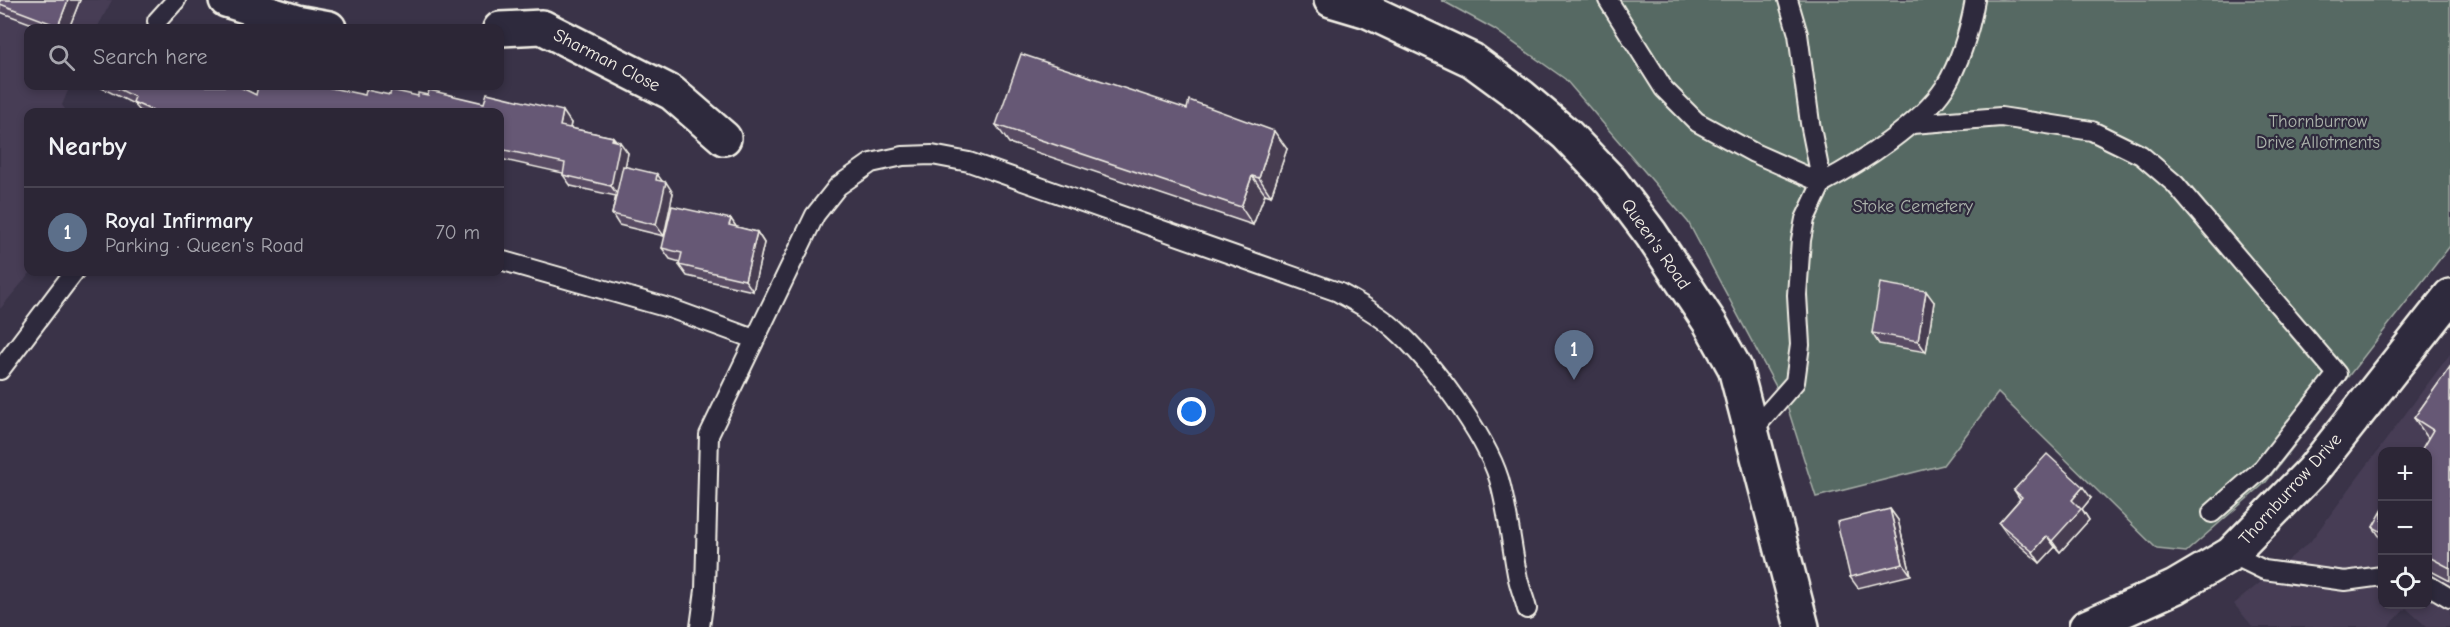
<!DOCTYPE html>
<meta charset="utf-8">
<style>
body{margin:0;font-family:"Comic Neue",sans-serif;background:#342e3e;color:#f1f3f6}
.controls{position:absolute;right:18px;bottom:18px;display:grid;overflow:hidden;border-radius:12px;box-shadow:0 3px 9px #0003}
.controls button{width:54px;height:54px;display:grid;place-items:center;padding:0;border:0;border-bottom:2px solid #484351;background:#2c2636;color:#f1f3f6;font:30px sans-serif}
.you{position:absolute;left:1192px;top:412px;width:21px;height:21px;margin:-15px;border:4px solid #fff;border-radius:50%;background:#1a73e8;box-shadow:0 0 0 9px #1a73e833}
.badge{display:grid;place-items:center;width:39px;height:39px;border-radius:50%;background:#ffd166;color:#fff;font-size:20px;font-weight:700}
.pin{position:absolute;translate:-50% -50px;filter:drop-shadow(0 2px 3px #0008)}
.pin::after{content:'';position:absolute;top:32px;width:21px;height:18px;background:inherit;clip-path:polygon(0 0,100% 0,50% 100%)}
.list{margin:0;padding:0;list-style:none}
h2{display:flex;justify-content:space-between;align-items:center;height:78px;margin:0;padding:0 24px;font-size:26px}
h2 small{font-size:20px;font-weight:400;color:#a6a5ad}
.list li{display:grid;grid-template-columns:39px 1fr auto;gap:18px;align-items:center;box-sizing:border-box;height:90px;padding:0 24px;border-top:2px solid #484351}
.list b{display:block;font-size:22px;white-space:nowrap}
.list p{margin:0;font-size:20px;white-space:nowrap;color:#a6a5ad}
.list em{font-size:20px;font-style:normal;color:#a6a5ad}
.icon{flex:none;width:33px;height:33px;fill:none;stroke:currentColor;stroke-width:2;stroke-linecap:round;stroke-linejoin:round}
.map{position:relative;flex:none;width:2450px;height:627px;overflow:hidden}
.search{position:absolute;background:#2c2636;box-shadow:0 3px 9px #0003;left:24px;top:24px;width:480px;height:66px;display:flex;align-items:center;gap:15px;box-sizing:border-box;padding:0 21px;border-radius:12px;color:#a6a5ad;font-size:22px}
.panel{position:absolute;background:#2c2636;box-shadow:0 3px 9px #0003;left:24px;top:108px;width:480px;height:168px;border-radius:12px}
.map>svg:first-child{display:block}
.built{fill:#473e55;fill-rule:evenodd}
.green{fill:#566963;stroke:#a5ada6;stroke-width:1.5}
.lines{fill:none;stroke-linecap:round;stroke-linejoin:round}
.service-casing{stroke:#f4f1e8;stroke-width:22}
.minor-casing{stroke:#f4f1e8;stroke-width:38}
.tertiary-casing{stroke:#f4f1e8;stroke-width:38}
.service{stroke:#2f2a3d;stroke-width:18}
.minor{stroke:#2f2a3d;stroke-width:33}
.tertiary{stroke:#2f2a3d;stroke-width:33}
.wall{fill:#584c64;stroke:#f4f1e8;stroke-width:1.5}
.shaded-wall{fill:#473e51;stroke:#f4f1e8;stroke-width:1.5}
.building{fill:#665874;stroke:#f4f1e8;stroke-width:1.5}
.labels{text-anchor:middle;stroke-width:4.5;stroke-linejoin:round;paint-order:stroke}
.street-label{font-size:18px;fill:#f4f1e8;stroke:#2f2a3d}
.park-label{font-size:18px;fill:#adb4ac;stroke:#2f2a3d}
</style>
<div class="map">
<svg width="2450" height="627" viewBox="0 0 2450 627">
<rect width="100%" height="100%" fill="#3a3348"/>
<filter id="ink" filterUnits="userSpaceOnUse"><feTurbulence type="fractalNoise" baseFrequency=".0167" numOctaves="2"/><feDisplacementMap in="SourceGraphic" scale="12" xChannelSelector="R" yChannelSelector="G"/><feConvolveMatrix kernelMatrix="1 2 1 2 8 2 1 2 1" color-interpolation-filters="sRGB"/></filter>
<g filter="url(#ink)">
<!-- built -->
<g class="built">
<path d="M0,0h112l-15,28h-69v58h42l-8,19 5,7h-39v160h3l-31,37z"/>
<path d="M2450,354v273h-23l-21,-19 -18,19h-135l-19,-23 76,-62zM2382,452h46v152h-46z"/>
</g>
<!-- green -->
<path class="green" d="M1441,0h1009v246l-184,236 -80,70 -29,-3 -159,-156 -55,72 -127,32 -28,-88 -100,-187 -123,-143 -71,-50z"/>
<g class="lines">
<!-- service casing -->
<g class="service-casing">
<g id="service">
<path d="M1608,0l56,89 33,33 57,31 68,30c38,-20 99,-59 123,-96 15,-25 25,-59 30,-87"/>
<path d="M157,21l19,-21"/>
<path d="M1912,124l89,-7 91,14 49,24 34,29 162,190 -74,94 -51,45"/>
<path d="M500,260l172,49 82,30"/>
<path d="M0,370l74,-98"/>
<path d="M1751,432l44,-50 5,-37 -3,-50 4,-55 4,-21 17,-36 -12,-60 -12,-89 -10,-34"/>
<path d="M2231,554l33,16 81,11 37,-5"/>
<path d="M2428,585l22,13"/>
<path d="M700,627l5,-37 4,-155 106,-220 23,-29 33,-23 32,-7 29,-1 37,7 369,130c20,11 40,22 57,37 35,31 90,105 104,150 9,32 12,63 18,95 2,12 7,23 10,35"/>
</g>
</g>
<!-- minor casing -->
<g class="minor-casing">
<g id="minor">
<path d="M226,0l70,22 33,6"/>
<path d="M500,29l42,-2 130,66 52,45"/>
<path d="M2086,627l89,-40 56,-33 81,-83 138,-175"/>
</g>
</g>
<!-- tertiary casing -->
<g class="tertiary-casing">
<path id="tertiary" d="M1331,0l37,11 104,49 49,36 46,39 44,46 40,53 59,89 25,45 67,259"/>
</g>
<!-- service -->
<use href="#service" class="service"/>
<!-- minor -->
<use href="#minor" class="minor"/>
<!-- tertiary -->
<use href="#tertiary" class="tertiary"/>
</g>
<!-- wall -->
<g class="wall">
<path d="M0,0h80l-11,28h-26l-43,-16z"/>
<path d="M98,86h140l18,9h109l53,1 153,27 -1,5 43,9 15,16 -3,14 38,15 10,11 -9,43 -45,-11 -7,-11 4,-18 -45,-10 -8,-11v-2l-63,-14v-47h-359l-7,-8z"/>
<path d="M996,125l291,24 -16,47 -6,-2 -12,31 -244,-82z"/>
<path d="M731,219l5,8 21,5 7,11 -11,48 -66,-15 -8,-11 1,-3 -10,-3 -8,-11z"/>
<path d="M1934,302l-8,50 -47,-8 -7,-11z"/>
<path d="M2450,367v214l-23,-12 1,-131 -14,-20z"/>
<path d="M2014,490l77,8 -9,11 7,11 -29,32 -5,-5 -15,16 -33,-29 -8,-11 21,-24z"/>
<path d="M1890,509l8,11 13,55 -53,13 -8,-11z"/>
<path d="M2382,511v29l-9,-13z"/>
</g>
<!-- shaded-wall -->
<g class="shaded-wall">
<path d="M68,0h12l-11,28h-9l-2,-2z"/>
<path d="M563,111l8,12 -3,14 -8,-11z"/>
<path d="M1274,131l13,18 -16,47 -12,-18z"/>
<path d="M613,137l6,9 1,-4 8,11 -9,44 -8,-11z"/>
<path d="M657,174l8,11 1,-3 7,11 -9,43 -8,-11v-45z"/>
<path d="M1252,176l13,18 -12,31 -12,-18z"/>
<path d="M731,219l8,12 -10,-6z"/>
<path d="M757,232l7,11 -11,48 -8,-11z"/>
<path d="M1926,291l8,11 -8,50 -8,-11z"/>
<path d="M2083,487l8,11 -9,11 7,11 -29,32 -8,-11 20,-41z"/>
<path d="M1890,509l8,11 13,55 -8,-11z"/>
<path d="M2047,536l8,11 -15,16 -7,-11z"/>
</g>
<!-- building -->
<g class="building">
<path d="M0,0h68l-10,26 -58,-22z"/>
<path d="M1021,54l166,55 2,-9 85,31 -15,47 -7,-2 -11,31 -245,-82z"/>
<path d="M113,86h125l18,9 2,-9h64l43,9 1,-5 24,5 1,-5 27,6v-3l10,2 1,-5 55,13 3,-10 76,18 -3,15 53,11 -1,3 8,2 -9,44 -48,-11 2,-12 -65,-14v-37h-345l-22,-10 2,-5z"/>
<path d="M623,166l34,8 -1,6 10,2 -10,43 -44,-11z"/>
<path d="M672,206l59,13 -2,6 28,7 -12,48 -66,-15 3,-12 -20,-5z"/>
<path d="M1880,283l46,8 -8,50 -46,-8z"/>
<path d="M2450,367v201l-23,-12v-104h-7l13,-22 -19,-12z"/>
<path d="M2047,454l36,33 -11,13 9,9 -29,32 -5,-5 -14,16 -34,-29 23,-26 -8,-7z"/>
<path d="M1890,509l13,55 -53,13 -13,-55z"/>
<path d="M2382,511v21l-9,-5z"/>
</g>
</g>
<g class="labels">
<!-- street labels -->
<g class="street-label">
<text transform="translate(607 60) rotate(27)" y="6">Sharman Close</text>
<text transform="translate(1656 244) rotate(55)" y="6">Queen's Road</text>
<text transform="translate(2290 489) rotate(-48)" y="6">Thornburrow Drive</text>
</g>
<!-- park labels -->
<g class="park-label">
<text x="2318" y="127">Thornburrow<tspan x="2318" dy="21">Drive Allotments</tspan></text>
<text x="1913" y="212">Stoke Cemetery</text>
</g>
</g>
</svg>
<div class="controls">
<button>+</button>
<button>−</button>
<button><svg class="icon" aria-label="locate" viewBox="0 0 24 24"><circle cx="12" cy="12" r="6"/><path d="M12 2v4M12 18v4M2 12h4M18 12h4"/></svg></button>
</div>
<div class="you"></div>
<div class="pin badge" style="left:1574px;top:380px;background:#5c6f8a">1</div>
<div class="search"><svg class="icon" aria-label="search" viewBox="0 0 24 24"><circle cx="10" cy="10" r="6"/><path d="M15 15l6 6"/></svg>Search here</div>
<section class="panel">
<h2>Nearby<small></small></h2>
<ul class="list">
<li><span class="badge" style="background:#5c6f8a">1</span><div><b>Royal Infirmary</b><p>Parking · Queen's Road</p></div><em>70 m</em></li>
</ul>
</section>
</div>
